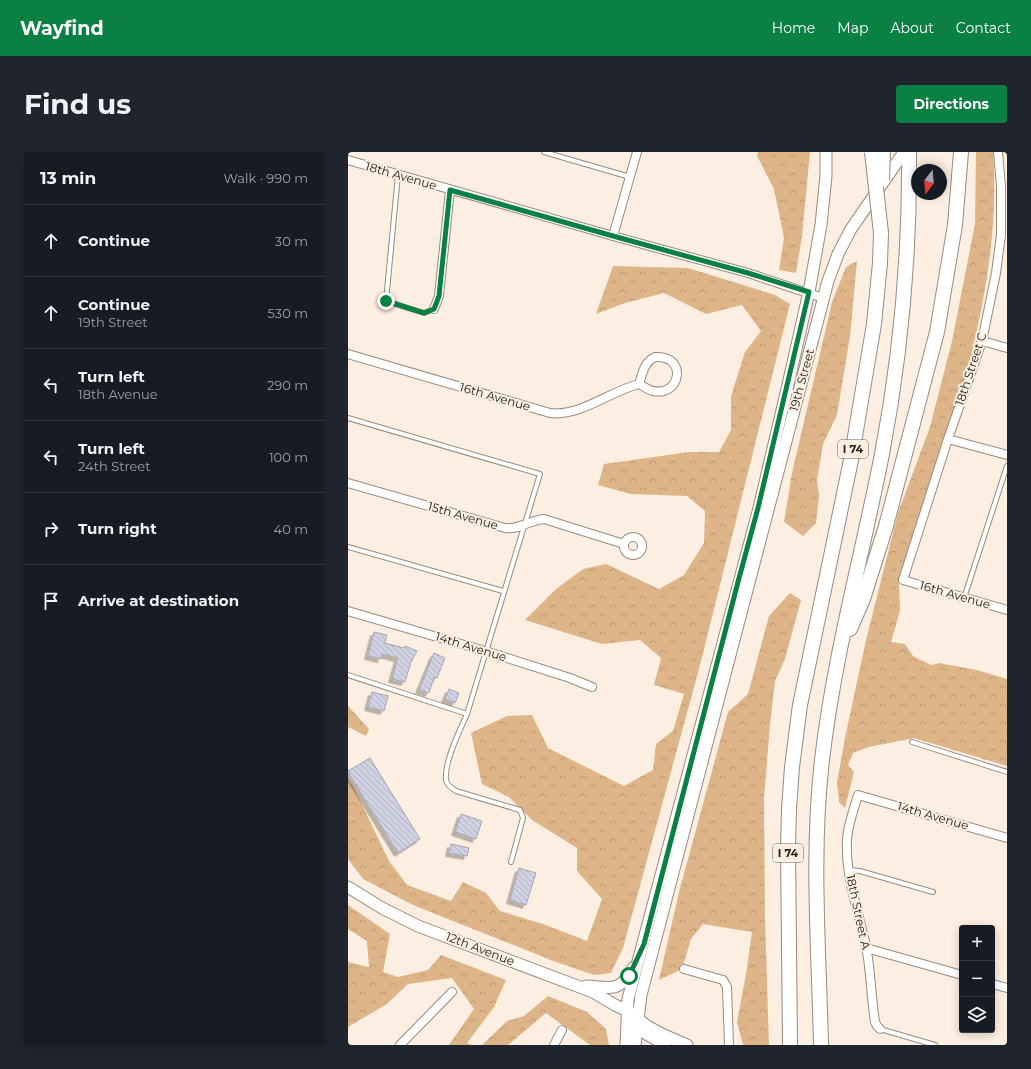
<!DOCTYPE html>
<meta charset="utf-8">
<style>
body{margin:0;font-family:Montserrat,sans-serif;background:#20242c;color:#f1f3f6}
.controls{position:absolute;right:12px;bottom:12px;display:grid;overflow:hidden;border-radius:4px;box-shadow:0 2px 10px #0003}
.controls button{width:36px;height:36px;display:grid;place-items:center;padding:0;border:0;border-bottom:1px solid #363941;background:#171b24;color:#f1f3f6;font:20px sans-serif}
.compass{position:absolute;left:563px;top:12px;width:36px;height:36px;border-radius:50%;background:#171b24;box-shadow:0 2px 10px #0003;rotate:196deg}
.stop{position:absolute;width:12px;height:12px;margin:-9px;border:3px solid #0b8043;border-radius:50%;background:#fff}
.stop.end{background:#0b8043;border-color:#fff;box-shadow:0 1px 4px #0008}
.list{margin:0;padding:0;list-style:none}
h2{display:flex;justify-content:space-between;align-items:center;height:52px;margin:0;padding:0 16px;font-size:17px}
h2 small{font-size:13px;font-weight:400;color:#9ea1a6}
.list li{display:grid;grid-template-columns:26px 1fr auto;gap:12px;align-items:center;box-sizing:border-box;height:72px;padding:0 16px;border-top:1px solid #363941}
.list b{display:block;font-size:15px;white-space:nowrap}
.list p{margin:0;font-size:13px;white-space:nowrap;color:#9ea1a6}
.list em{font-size:13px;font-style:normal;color:#9ea1a6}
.icon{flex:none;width:22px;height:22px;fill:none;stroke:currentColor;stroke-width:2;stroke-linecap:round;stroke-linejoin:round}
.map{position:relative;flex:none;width:659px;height:893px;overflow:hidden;border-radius:4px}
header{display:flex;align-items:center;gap:24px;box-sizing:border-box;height:56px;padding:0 20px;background:#0b8043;color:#fff}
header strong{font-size:19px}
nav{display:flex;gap:22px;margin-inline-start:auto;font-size:14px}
.intro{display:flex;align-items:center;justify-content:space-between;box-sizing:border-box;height:96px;padding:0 24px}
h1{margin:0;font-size:28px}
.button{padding:10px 18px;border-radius:4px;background:#0b8043;color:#fff;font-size:14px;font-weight:700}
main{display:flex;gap:24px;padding:0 24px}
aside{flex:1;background:#171b24;border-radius:4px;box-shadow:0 2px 10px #0003}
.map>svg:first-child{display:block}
.forest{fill:url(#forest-crowns)}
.building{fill:url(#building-back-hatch);stroke:#a4a5b5;filter:url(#shadow)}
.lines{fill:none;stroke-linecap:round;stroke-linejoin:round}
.lane-casing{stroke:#978b7e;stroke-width:6}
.street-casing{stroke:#978b7e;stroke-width:10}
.secondary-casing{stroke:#978b7e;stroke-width:13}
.highway-casing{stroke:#978b7e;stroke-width:16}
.lane{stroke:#fff;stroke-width:4}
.street{stroke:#fff;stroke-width:8}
.secondary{stroke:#fff;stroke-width:11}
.highway{stroke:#fff;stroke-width:14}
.highway-bridge-casing{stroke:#978b7e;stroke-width:16;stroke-linecap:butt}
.highway-bridge{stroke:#fff;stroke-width:14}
.route{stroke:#0b8043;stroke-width:5}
.labels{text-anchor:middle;stroke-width:4;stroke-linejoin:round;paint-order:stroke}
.shield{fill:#fcefe1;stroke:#665f57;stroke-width:1}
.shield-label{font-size:11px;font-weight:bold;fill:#25211c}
.street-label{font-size:12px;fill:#25211c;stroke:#fcefe1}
</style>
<header>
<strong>Wayfind</strong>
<nav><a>Home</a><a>Map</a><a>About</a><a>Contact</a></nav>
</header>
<div class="intro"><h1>Find us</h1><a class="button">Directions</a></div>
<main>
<aside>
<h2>13 min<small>Walk · 990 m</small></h2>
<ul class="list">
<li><svg class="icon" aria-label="ahead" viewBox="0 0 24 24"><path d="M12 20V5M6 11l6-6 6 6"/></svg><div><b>Continue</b></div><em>30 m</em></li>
<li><svg class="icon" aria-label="ahead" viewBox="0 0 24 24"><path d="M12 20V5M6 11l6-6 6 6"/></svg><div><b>Continue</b><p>19th Street</p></div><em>530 m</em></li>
<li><svg class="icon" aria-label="left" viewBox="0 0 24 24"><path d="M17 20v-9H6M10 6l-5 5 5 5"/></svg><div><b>Turn left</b><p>18th Avenue</p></div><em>290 m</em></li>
<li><svg class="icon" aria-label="left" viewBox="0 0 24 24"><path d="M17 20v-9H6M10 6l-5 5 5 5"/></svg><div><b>Turn left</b><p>24th Street</p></div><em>100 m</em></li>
<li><svg class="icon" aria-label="right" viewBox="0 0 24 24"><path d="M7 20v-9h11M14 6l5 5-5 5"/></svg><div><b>Turn right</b></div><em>40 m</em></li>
<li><svg class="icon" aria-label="arrive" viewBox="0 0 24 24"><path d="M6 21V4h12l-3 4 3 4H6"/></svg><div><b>Arrive at destination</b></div></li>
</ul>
</aside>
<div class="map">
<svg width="659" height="893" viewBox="0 0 659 893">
<defs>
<pattern id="forest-crowns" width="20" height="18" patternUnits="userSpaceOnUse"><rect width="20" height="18" fill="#ddb589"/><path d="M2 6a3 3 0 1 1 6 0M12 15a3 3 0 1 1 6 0" fill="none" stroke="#be9b76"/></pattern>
<pattern id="building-back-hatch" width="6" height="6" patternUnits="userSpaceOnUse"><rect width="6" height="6" fill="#d0d1e2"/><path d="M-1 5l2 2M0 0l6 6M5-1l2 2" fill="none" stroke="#b2b3c1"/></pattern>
<filter id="shadow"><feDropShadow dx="-3.5" dy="3.5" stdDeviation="0" flood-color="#0004"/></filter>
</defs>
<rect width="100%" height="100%" fill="#fcefe1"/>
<!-- forest -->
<g class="forest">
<path d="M410,0h52l-8,84 -6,37 -17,-3 5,-32 -10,-49 -17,-33z"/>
<path d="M628,0h17c5,66 -5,134 -21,199 -8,36 -22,72 -34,107 -13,41 -26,83 -39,125l1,28 -9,31 14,2 8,12 18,9 8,-2 38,7 30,9v87l-93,-28 -45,9 -16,6 -5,12 6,7 -9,36 -6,-6 -2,-20 9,-49 20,-93 32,-127 32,-86 22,-86 23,-117z"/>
<path d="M509,109l-7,75 -13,79 -14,29 -6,36 2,16 -3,27 -13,13 -19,-14 8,-49 40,-171 14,-35z"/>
<path d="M265,114l75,2 87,27 15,9 -91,365 -76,279 -12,25 -17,2 -38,-13 -143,-57 -50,-26 -15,-20v-81l6,10 35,73 18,24 44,16 12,-19 23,11 14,18 43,13 44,17 15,-42 -25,-28v-23l-45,-28 -23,-23 -27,-13 -11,-51 36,-17 25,-1 16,33 76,38 29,-16 3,-26 17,-13 11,-37 -30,-9 7,-27 -21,-18 -38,4 -77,-24 31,-31 27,-20 23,-5 53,25 25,-14 20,-32 1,-32 -18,-15 -56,-2 -33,-9 6,-21 85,-12h30l12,-22v-34l14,-44 16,-21 -19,-26 -36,9 -42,-21 -39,10 -29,11z"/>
<path d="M442,441l11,7 -16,59 -10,22 -5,43 -6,75 1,119 4,127h-26l-6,-23 9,-48 6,-42 -49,-8 -12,15 -9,30 -23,11 20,-88 49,-180 20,-18 21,-78z"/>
<path d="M0,554l21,23 -3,7 -18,-9z"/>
<path d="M0,753l42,29 -7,38 15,5 30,-7 13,-15 65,25 -12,27 -27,36 5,2h-23l25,-36 -22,-31 -44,6 -21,20 -39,23v-65l21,5 -2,-26 -19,-12z"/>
<path d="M200,844l39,16 19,17 3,16h-19l-44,-32 -38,32h-26l25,-24 17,-5z"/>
</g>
<!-- building -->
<g class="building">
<path d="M26,480l13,3 -2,8 19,5 1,-2 12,5 -6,11 -6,20 -13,-3 6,-21 -16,-4 -1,5 -13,-3z"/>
<path d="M86,501l11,5 -8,20 -3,-1 -5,16 -10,-3z"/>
<path d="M101,537l10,4 -4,10 -10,-4z"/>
<path d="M24,540l16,4 -4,15 -16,-4z"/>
<path d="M22,606l50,81 -22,14 -50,-81v-1z"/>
<path d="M113,662l21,7 -6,18 -21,-7z"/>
<path d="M103,692l18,4 -2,8 -18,-3z"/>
<path d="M171,716l17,5 -10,32 -16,-5z"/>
</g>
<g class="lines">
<!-- lane casing -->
<g class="lane-casing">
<g id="lane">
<path d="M196,0l86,25"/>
<path d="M50,23l-12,126 38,12 10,-4"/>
<path d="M0,266l192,56 -73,240c-7,16 -23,48 -21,66 1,5 5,8 10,11l64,19 3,8 -12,44"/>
<path d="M0,395l155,44"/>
<path d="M616,446l43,-132"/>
<path d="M0,523l119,39"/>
<path d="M564,590l95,30"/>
<path d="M501,718l11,1 73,21"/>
<path d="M532,877l55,16"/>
</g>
</g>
<!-- street casing -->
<g class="street-casing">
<g id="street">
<path d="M650,0l3,34v49l-5,38 -14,68 -34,98 -45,141 104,30"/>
<path d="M0,8l265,76 135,37 75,25"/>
<path d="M265,84l24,-84"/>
<path d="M86,157l5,-13 11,-106"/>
<path d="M634,189l25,7"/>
<path d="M0,202l202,59c30,4 60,-22 89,-29"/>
<path d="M307,205c33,-2 26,40 -2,34 -5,-1 -10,-5 -14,-7 4,-11 4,-21 16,-27z"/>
<path d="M600,287l59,16"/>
<path d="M0,331l157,45c14,2 25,-8 39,-9l80,25"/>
<circle cx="285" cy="394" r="9"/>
<path d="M0,459l137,40 85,27 22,9"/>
<path d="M518,796l96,27"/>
<path d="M336,817l39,11 4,7 2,58"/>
<path d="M644,832l15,4"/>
<path d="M532,877l-3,-3 -2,-4c-4,-25 -4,-51 -9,-76 -8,-35 -21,-71 -19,-107 1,-15 7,-30 11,-44l149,43"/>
<path d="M52,893l52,-53"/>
<path d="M206,893l8,-15"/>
</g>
</g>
<!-- secondary casing -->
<g class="secondary-casing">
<g id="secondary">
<path d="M0,735l34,21 36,18 175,66 22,13 13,6 19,15 17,9 23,10"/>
<path d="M238,834c25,1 33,8 47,-18"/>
<path d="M285,873l15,10 18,10"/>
<path d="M278,893l2,-46 131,-491 28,-119 22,-97 12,-67 5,-49v-24"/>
<path d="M287,893l6,-50 187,-714 10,-27 13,-25 53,-77"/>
</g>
</g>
<!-- highway casing -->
<g class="highway-casing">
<g id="highway">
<path d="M502,477l13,-30 23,-73 51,-194 18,-107 6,-73"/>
<path d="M442,893l-2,-199 1,-37 3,-42 8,-62 51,-245 23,-136 6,-61 1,-30"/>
<path d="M473,893c-2,-94 -10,-191 1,-285 12,-104 40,-204 60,-306 19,-100 28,-201 27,-302"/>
</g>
</g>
<!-- lane -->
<use href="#lane" class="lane"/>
<!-- street -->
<use href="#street" class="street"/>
<!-- secondary -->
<use href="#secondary" class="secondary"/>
<!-- highway -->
<use href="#highway" class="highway"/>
<!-- highway-bridge casing -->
<g class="highway-bridge-casing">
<g id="highway-bridge">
<path d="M524,0l9,81"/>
<path d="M534,28l1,-28"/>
</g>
</g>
<!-- highway-bridge -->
<use href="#highway-bridge" class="highway-bridge"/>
</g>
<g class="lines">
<!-- route -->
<path class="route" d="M38,149l38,12 10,-4 5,-13 11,-106 163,46 135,37 61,19 -51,216 -20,74 -94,362 -15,32"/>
</g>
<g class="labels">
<!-- shield labels -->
<g class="shield">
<rect x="490" y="288" width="30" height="18" rx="3"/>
<rect x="425" y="692" width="30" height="18" rx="3"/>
</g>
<g class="shield-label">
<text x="505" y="301">I 74</text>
<text x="440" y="705">I 74</text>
</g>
<!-- street labels -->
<g class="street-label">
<text transform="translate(53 24) rotate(16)" y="4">18th Avenue</text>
<text transform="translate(623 217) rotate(-72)" y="4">18th Street C</text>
<text transform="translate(454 228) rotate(-75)" y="4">19th Street</text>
<text transform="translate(147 245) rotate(16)" y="4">16th Avenue</text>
<text transform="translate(115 364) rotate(16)" y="4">15th Avenue</text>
<text transform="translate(607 443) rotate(16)" y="4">16th Avenue</text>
<text transform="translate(123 495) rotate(17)" y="4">14th Avenue</text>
<text transform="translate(585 664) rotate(16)" y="4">14th Avenue</text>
<text transform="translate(510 760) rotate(78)" y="4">18th Street A</text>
<text transform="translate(132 797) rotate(21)" y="4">12th Avenue</text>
</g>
</g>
</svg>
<div class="controls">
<button>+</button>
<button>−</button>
<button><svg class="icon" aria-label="layers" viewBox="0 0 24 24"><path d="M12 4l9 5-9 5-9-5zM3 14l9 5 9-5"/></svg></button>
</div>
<svg class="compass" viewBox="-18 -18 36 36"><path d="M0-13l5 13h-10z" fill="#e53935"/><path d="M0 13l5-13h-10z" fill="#9ea1a6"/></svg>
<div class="stop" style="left:281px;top:824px"></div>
<div class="stop end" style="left:38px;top:149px"></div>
</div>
</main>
